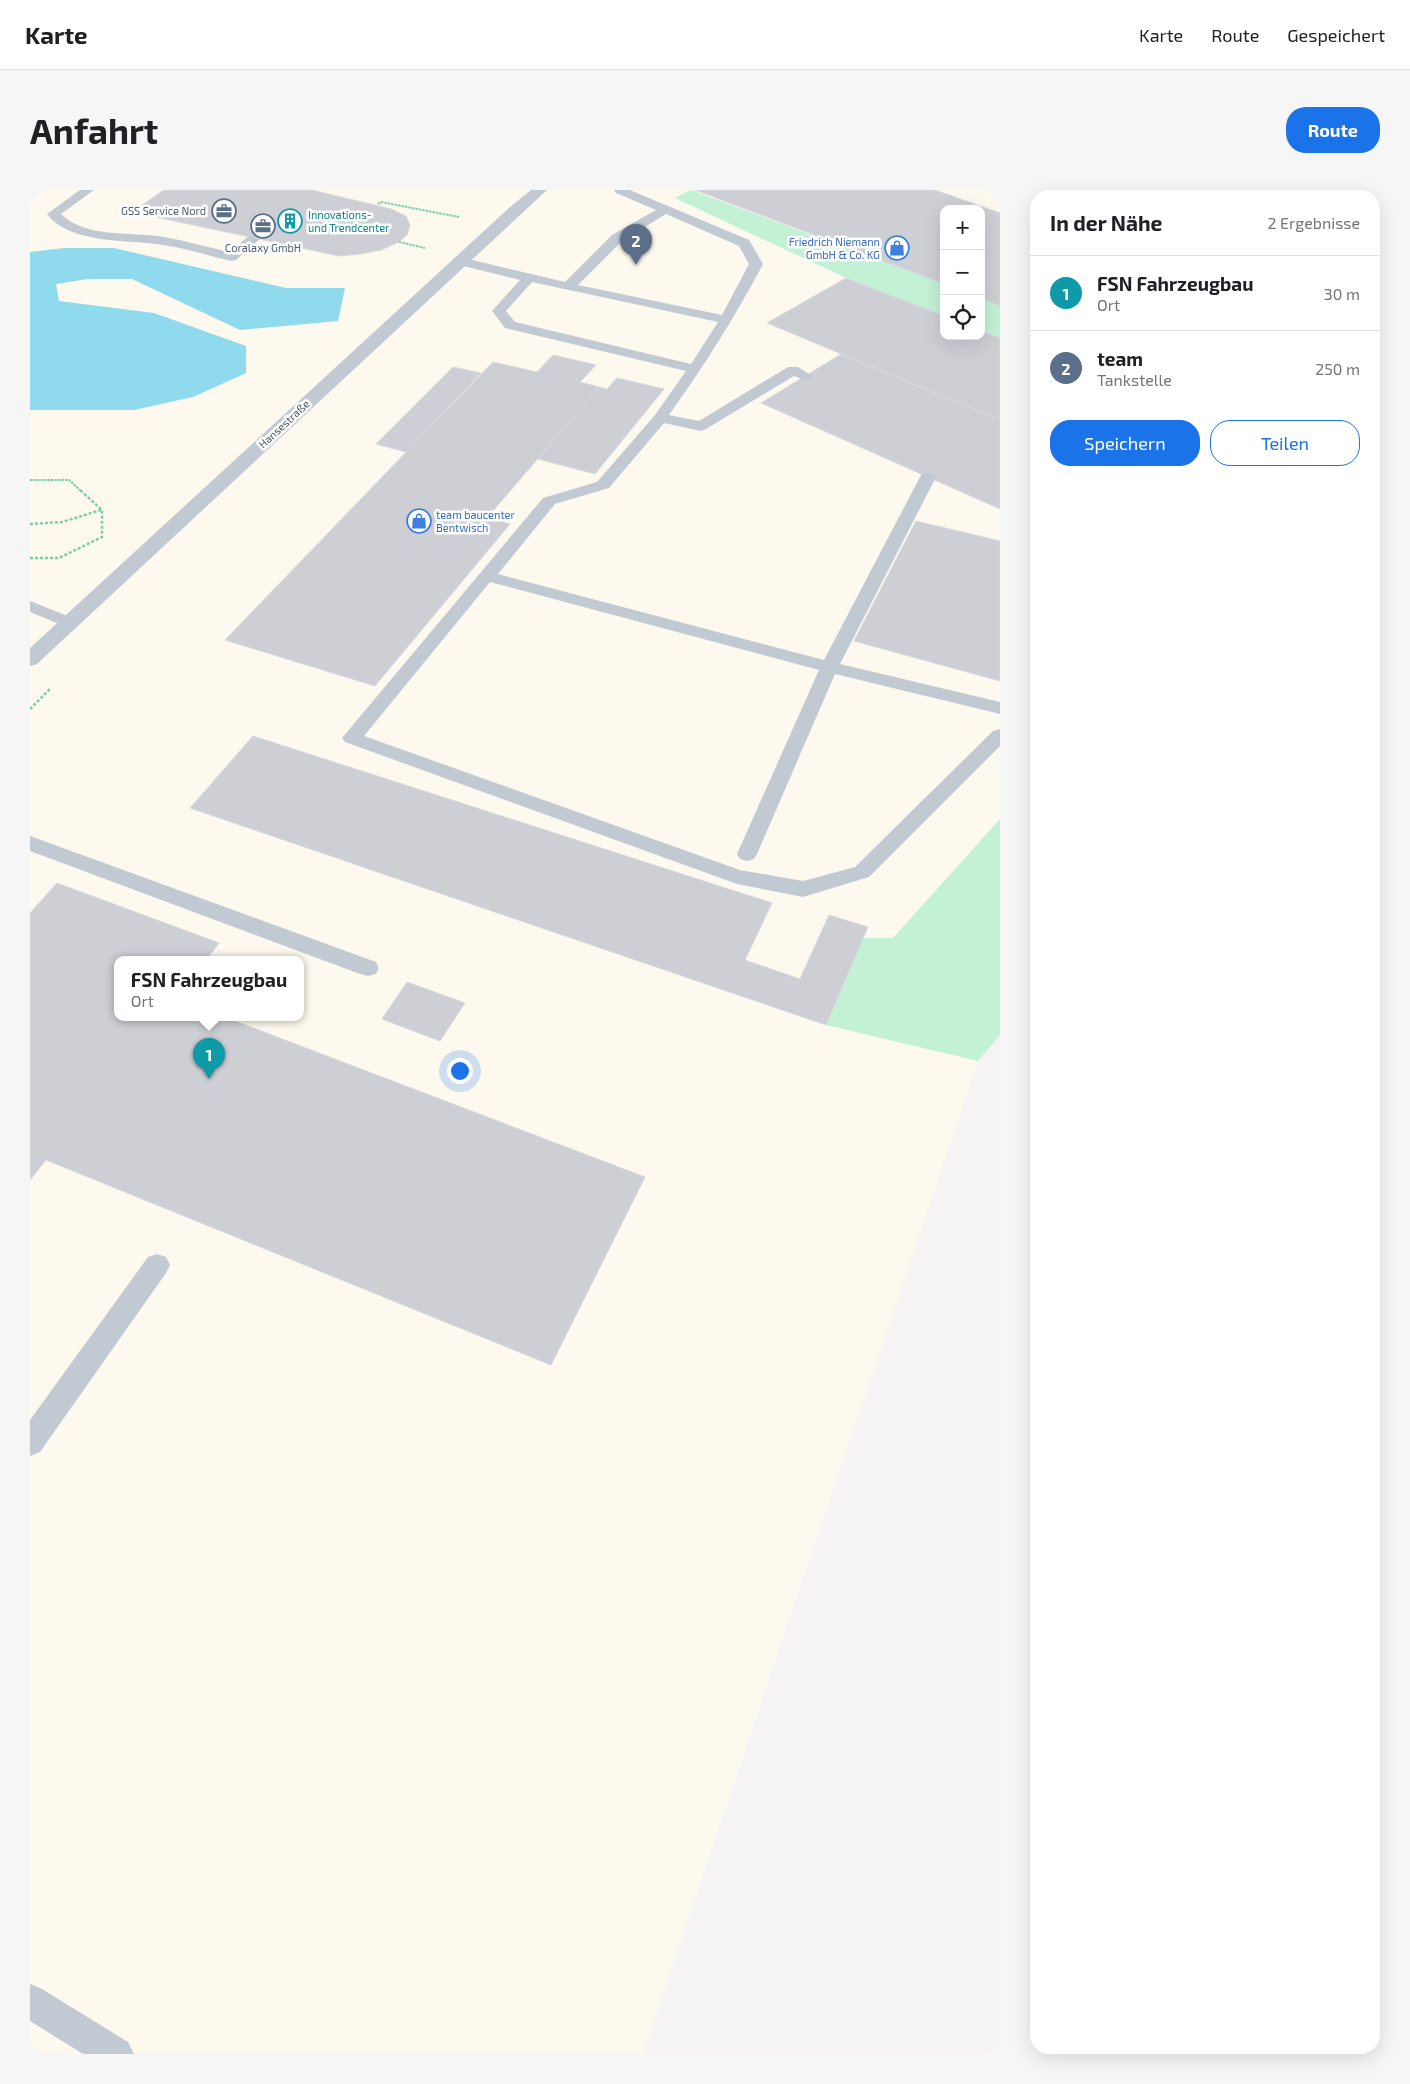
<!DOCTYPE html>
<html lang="de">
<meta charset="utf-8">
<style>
body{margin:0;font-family:"Exo 2",sans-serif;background:#f6f6f6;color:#202124}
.controls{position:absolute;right:15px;top:15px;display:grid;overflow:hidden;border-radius:10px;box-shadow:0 5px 20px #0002}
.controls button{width:45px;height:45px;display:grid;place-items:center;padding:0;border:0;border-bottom:1px solid #e0e0e0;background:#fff;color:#202124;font:25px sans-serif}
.you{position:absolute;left:429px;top:880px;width:18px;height:18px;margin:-12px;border:4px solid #fff;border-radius:50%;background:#1a73e8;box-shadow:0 0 0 8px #1a73e833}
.badge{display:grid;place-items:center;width:32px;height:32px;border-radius:50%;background:#1a73e8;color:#fff;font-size:16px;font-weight:700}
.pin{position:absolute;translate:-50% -41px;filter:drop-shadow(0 1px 2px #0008)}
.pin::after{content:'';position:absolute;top:26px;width:18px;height:15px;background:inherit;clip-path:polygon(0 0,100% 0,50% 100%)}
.popup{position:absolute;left:84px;top:766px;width:190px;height:65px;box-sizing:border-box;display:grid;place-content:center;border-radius:10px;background:#fff;filter:drop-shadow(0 1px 4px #0005);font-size:16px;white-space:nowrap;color:#757577}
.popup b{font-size:19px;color:#202124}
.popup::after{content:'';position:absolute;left:50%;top:100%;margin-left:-10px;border:10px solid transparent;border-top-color:#fff}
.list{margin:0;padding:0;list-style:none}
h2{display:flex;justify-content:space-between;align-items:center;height:65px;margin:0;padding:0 20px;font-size:21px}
h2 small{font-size:16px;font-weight:400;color:#757577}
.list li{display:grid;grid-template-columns:32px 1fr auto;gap:15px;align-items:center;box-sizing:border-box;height:75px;padding:0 20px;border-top:1px solid #e0e0e0}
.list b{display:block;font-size:19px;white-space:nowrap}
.list p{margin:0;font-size:16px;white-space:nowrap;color:#757577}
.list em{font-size:16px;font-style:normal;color:#757577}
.actions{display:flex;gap:10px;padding:15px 20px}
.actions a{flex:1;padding:11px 0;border:1px solid #1a73e8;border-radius:20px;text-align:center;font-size:18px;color:#1a73e8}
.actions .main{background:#1a73e8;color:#fff}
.icon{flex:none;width:28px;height:28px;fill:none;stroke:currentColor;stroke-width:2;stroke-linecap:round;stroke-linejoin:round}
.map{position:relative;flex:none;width:970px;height:1864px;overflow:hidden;border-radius:20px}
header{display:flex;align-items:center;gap:30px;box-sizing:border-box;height:70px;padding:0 25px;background:#fff;border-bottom:1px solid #e0e0e0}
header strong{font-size:24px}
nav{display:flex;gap:28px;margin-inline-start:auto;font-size:18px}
.intro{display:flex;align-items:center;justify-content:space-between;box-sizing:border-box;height:120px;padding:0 30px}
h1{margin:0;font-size:35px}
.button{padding:12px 22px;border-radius:20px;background:#1a73e8;color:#fff;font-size:18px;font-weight:700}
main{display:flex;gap:30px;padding:0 30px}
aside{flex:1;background:#fff;border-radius:20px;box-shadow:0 5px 20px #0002}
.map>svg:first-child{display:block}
.commercial{fill:#fdf9ef;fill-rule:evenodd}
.green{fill:#c3f1d5}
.water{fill:#90daee}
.building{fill:#cdcfd5;stroke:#d7d9de}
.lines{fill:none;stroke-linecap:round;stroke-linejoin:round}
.path-far1{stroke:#7ad0a6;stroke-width:2;stroke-dasharray:2.5 1;stroke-linecap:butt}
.path{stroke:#7ad0a6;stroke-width:2.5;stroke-dasharray:3 2;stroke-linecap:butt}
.service{fill:#c1cad2;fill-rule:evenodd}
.tertiary{fill:#c1cad2;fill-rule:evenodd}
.labels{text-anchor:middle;stroke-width:5;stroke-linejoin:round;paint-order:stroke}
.far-service-label{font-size:11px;fill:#4e5e75;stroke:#fff;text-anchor:end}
.far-culture-label{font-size:11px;fill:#0d838f;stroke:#fff;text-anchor:start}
.far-shop-label{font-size:11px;fill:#366cbe;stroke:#fff;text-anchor:end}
.far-street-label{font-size:11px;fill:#4a5661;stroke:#fff}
</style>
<header>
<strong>Karte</strong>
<nav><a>Karte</a><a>Route</a><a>Gespeichert</a></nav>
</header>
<div class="intro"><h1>Anfahrt</h1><a class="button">Route</a></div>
<main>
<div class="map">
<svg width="970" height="1864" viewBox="0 0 970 1864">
<rect width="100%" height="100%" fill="#f5f3f3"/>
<!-- commercial -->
<path class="commercial" d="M0,0h970v845l-22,26 -335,993h-613zM914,19h37v127h-37zM88,770h182v58h-182z"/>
<!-- green -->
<g class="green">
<path d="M661,0l253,94v32l-98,-38 -171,-80z"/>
<path d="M951,108l19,8v32l-19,-7z"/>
<path d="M970,629v216l-22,26 -152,-36 37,-87h30z"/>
</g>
<!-- water -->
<path class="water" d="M34,58h50l172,40h59l-7,33 -98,9 -108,-51h-44l-32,5 3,17 95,12 92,33v27l-53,24 -59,13h-104v-158z"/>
<!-- building -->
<g class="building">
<path d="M134,0h148l79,19 15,7 4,9 -3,10 -8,7 -18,8 -20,4 -22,2 -207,-44z"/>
<path d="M665,0h240l65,23v93l-19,-8v-89h-37v75z"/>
<path d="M816,88l98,38v20h37v-5l19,7v82l-233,-97z"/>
<path d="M811,164l159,66v89l-239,-106z"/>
<path d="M523,165l43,10 -16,17 19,5 -112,131 23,6 -135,162 -150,-46 268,-278 44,10z"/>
<path d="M423,177l28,6 -75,79 -30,-8z"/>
<path d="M587,188l47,11 -69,85 -57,-15 61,-72 8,2z"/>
<path d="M886,331l84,20v140l-146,-40z"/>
<path d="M223,546l519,167 -27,57 55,19 29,-64 39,12 -42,98 -636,-217z"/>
<path d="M27,693l162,60 -13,17h-88v58h109l418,159 -94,188 -505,-205 -16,20v-267z"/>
<path d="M377,792l58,21 -25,38 -58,-22z"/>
</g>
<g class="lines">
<!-- path-far1 -->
<g class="path-far1">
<path d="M348,14l3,-2 78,15"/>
<path d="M369,52l26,6"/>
<path d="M0,290h39l12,11"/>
</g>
<!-- path -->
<g class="path">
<path d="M0,334l32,-2 39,-12"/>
<path d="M0,368h29l43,-21v-27l-22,-20"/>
<path d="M0,519l21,-21"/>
</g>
<!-- service -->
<g class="service">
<path d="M50,0h14l-33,24c26,25 70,17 103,23 22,4 43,10 65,15l20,-16h10l1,3 -24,21 -5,1c-22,-5 -45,-13 -68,-16 -35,-6 -93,0 -116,-31z"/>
<path d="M584,0h16l119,50 14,24c-28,53 -59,102 -94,151l30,6 89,-54h10l14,9 -2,3 -5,1 -11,-4 -88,53 -5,2 -37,-8 -55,65 -54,16 -57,70 326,86 96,-183 2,-3h12l2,3 -96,187 160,38v12l-165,-40 -78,180 -3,5 -7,2 -7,-2 -3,-5 82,-184 -329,-88 -126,154 376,134 63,11 52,-14 138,-136 7,-2v17l-131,131 -66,20 -66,-13 -392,-142 -3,-4 201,-240 54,-16 58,-67 31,-44 -181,-43 -13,-17 28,-31 -65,-16 -2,-3 7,-4 105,25 47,-47 44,-25 -40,-17zM636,24l73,32 10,18 -27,51 -144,-30 44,-44zM502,92l186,40 -27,42 -176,-42 -9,-11z"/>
<path d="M0,411l45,18 3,4 -3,4 -6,1 -39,-16z"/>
<path d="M0,646l346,126 3,6 -3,6 -8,2 -8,-2 -330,-123z"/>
<path d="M127,1064l9,3 4,8 -4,8 -126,179 -10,4v-36l118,-163z"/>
<path d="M0,1794l12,5 86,53 6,12h-51l-53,-33z"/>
</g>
<!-- tertiary -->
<path class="tertiary" d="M501,0h16l-510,474 -7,2v-18l479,-440z"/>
</g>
<!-- icons -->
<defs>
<g id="office-ring" transform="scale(1.25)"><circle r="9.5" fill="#fff" stroke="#5c6f8a" stroke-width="1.5"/><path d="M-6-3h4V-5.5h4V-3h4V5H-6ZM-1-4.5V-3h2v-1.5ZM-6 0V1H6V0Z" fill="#5c6f8a"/></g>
<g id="building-ring" transform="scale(1.25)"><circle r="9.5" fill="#fff" stroke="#0f9aa8" stroke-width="1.5"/><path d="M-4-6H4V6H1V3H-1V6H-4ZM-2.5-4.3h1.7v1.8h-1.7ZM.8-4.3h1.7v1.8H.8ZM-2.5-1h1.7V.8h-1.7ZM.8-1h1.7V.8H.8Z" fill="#0f9aa8"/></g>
<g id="shop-ring" transform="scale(1.25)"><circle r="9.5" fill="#fff" stroke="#3f7fe0" stroke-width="1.5"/><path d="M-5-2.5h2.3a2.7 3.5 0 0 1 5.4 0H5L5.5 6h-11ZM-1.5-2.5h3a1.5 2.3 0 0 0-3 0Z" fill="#3f7fe0"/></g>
</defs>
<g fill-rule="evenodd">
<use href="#office-ring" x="194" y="21"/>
<use href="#building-ring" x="260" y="31"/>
<use href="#office-ring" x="233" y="36"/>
<use href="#shop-ring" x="867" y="58"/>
<use href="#shop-ring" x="389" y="331"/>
</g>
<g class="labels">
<!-- far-service labels -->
<g class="far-service-label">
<text x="176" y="25">GSS Service Nord</text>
<text x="233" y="62" text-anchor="middle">Coralaxy GmbH</text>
</g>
<!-- far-culture labels -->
<g class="far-culture-label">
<text x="278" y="29">Innovations-<tspan x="278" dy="13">und Trendcenter</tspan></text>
</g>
<!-- far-shop labels -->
<g class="far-shop-label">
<text x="850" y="56">Friedrich Niemann<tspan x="850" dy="13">GmbH &amp; Co. KG</tspan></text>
<text x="406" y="329" text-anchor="start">team baucenter<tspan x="406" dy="13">Bentwisch</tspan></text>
</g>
<!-- far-street labels -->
<g class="far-street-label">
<text transform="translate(254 234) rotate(-43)" y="4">Hansestraße</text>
</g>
</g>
</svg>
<div class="controls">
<button>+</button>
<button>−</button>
<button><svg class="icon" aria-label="locate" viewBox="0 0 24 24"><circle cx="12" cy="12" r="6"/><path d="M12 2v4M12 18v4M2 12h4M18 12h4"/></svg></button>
</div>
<div class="you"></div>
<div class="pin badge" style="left:179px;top:889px;background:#0f9aa8">1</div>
<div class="popup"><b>FSN Fahrzeugbau</b>Ort</div>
<div class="pin badge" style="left:606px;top:75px;background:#5c6f8a">2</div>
</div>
<aside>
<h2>In der Nähe<small>2 Ergebnisse</small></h2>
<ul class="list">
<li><span class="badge" style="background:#0f9aa8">1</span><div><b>FSN Fahrzeugbau</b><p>Ort</p></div><em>30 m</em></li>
<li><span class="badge" style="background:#5c6f8a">2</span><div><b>team</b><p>Tankstelle</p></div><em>250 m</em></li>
</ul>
<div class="actions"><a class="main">Speichern</a><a>Teilen</a></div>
</aside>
</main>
